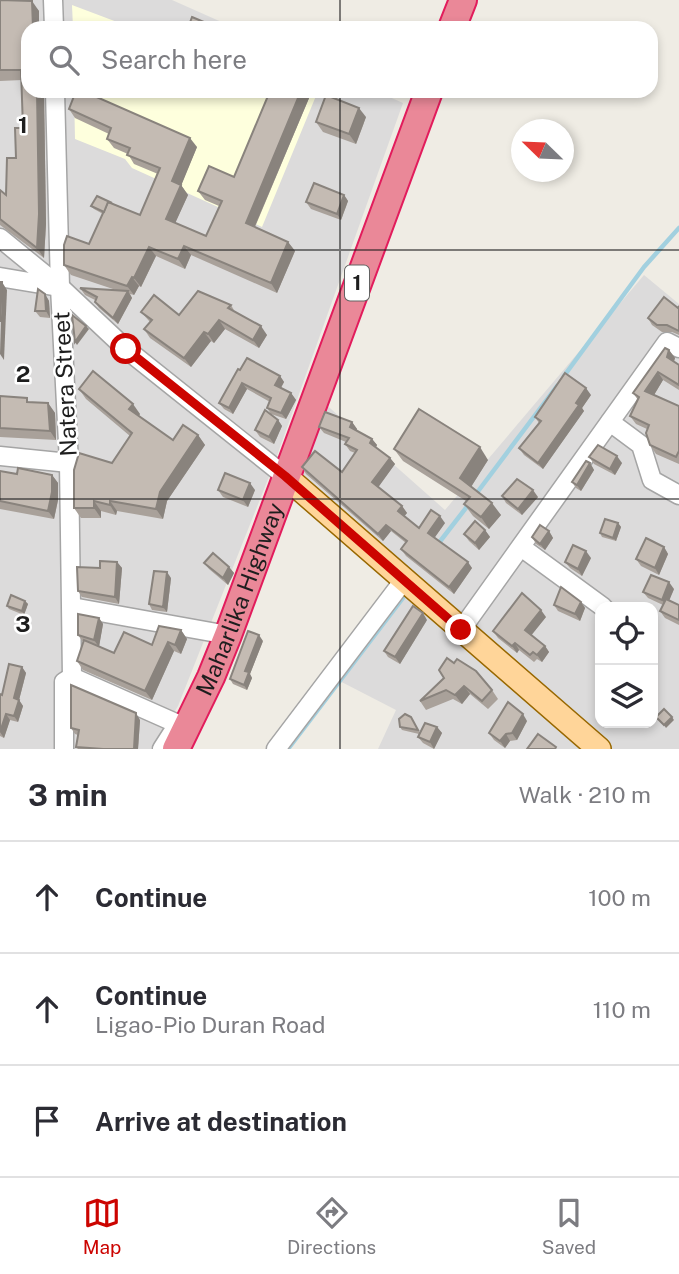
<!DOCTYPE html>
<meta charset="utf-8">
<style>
body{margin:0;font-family:"Public Sans",sans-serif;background:#f7f7f7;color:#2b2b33}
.controls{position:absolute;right:21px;bottom:21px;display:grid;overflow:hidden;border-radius:14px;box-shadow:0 4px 10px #0003}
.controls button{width:63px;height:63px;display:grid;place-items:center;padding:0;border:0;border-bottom:2px solid #e1e1e2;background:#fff;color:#2b2b33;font:35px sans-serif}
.compass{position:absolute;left:511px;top:119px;width:63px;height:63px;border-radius:50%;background:#fff;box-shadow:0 4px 10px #0003;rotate:293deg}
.stop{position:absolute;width:21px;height:21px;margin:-16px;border:5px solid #cc0400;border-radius:50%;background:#fff}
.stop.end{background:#cc0400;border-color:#fff;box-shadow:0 2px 7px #0008}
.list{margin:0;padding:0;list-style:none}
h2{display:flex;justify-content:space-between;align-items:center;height:91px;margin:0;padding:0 28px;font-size:30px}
h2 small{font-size:23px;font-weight:400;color:#7c7c81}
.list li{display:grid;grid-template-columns:46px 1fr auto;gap:21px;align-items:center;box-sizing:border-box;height:112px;padding:0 28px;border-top:2px solid #e1e1e2}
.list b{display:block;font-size:26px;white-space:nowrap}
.list p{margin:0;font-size:23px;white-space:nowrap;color:#7c7c81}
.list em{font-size:23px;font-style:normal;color:#7c7c81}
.icon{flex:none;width:38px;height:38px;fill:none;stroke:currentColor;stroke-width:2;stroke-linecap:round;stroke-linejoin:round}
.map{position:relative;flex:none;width:679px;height:749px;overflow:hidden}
.search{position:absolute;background:#fff;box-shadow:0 4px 10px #0003;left:21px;right:21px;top:21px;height:77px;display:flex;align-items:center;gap:18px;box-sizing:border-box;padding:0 24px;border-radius:21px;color:#7c7c81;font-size:26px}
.sheet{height:427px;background:#fff}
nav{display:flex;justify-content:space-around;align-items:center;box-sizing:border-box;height:98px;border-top:2px solid #e1e1e2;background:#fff;font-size:19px;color:#7c7c81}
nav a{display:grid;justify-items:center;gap:4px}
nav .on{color:#cc0400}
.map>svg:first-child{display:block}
.residential{fill:#dcdbdb;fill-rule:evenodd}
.education{fill:#feffdd}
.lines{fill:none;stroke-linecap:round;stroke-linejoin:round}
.stream{stroke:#a2d0df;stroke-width:4.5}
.minor-casing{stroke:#a5a5a5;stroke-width:21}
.major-casing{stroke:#986800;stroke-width:26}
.highway-casing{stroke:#e21c5c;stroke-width:30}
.minor{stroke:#fff;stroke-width:18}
.major{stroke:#ffd599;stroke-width:23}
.highway{stroke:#ea8898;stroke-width:26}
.wall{fill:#a9a19a}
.shaded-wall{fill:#89837d}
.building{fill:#c4bbb3;stroke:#89837d;stroke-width:2}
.route{stroke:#cc0400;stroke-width:9}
.grid{fill:none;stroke:#1e1e1e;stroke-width:2;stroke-opacity:0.55}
.labels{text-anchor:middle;stroke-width:5;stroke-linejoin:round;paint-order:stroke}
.shield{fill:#fff;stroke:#626262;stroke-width:2}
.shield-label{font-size:21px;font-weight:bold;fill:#1e1e1e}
.street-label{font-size:23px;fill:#1e1e1e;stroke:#fff}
.grid-label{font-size:23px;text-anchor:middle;font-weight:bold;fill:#1e1e1e;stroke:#fff;stroke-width:5;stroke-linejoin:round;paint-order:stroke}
</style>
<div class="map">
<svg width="679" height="749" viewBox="0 0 679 749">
<rect width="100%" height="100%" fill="#efece4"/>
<!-- residential -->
<g class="residential">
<path d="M0,0h172l63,28h-207v63h348l27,12 -129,361 -96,242 -27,43h-151z"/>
<path d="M644,275l35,29v445h-301l18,-39 -68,-35 76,-108 -113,-90 31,-76 123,109zM600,607h53v116h-53z"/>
</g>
<!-- education -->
<g class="education">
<path d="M72,5l61,23h-60z"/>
<path d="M74,91h244l-56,136 -130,-59 -7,-9 -50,-20z"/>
</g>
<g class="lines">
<!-- stream -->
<g class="stream">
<path d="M564,376l80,-109 35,-39"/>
<path d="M476,494l81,-108"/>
<path d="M438,544l31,-40"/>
<path d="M288,749l118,-155"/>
</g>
<!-- minor casing -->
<g class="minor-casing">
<g id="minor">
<path d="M53,0l1,28"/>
<path d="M55,91l5,196 9,176 3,214"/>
<path d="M0,238l60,49 66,62 159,127"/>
<path d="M0,277l59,10"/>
<path d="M610,422l31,23 11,35 27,15"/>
<path d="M0,456l69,7"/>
<path d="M521,547l82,60"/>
<path d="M72,607l156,28"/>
<path d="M461,630l206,-288 12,6"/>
<path d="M72,677l106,47 -16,25"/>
<path d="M64,749v-67l8,-5"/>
<path d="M276,749l128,-169"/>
</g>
</g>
<!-- major casing -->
<g class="major-casing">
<path id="major" d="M285,476l314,273"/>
</g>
<!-- highway casing -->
<g class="highway-casing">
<g id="highway">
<path d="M452,28l11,-28"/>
<path id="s1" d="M176,749l35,-72 17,-42 201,-544"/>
</g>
</g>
<!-- minor -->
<use href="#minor" class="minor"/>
<!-- major -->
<use href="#major" class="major"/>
<!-- highway -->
<use href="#highway" class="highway"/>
</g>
<!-- wall -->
<g class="wall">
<path d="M0,0h28l11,11 -11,80 16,1 2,132 -2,34 -44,-33v-35l6,5 17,-67 -1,-48 -22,1z"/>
<path d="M312,91l-57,136 33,15 7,9 -18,42 -86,-38 -6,14 -29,-13 -15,31 -2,-1 -5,9 -4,-1 2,4 -14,26 -19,-16 -4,-6v-2l-10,-5 -5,-7 39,3 -48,-16 -7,-10 25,-21 14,-30 -9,-5 -3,-3 21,-3 28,12 18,-41 -24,-10 -6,-10 -14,-6 -7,-9 2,-5 -34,-16 -6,-9 128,38 -16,38 7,10 -13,28 31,13 13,-30 -14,-6 -7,-9 36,-14z"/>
<path d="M366,117l-10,27 -33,-12 -7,-10z"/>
<path d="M344,195l4,6 -7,19 -30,-11 -5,-7z"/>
<path d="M45,294l4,7 1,17 -10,-1 -5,-6z"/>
<path d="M231,305l4,7 32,23 -8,13 -34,-19 -11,14 -3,-2 -20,26 -41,-29 -6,-9 6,-7 -9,-10 38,3z"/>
<path d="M679,306v29l-7,-3h-10l-10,-7 -4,-7 30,-10z"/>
<path d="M669,350l6,8 -1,4 5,3v25l-16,-10 -9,15 25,11v58l-23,-10 -6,-9 -3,-16 -11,-5 -6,-8 8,-16 -5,-7z"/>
<path d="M240,370l40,6 4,6 -3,6 10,5 5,7 -10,19 -15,-5 -4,-6 3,-6 -23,-13 -14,25 -9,-5 -5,-6z"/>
<path d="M79,389l61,25 -1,2 34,24 25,-5 7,10 -38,56 -4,18 -46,-8 -1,4 -15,-4v7h-20l-7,-10 38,-45 18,-27 -44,-37z"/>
<path d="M591,395l-9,13 2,3 -41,58 -19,-14 -5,-7 20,-25 -4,-6z"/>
<path d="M0,396l30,6 18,1 7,10 1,27 -56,-3z"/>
<path d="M278,420l4,6 -8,18 -14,-7 -5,-7z"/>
<path d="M352,422l5,7 -1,2 16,8 5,6 -1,2 14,11 5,6 -17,23 24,19 5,7 -3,3 15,12 26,-5 -11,15 38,30 -18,26 -48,-38 -5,-7 5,-6 -15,-12 -8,10 -77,-67 -4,-7 40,5 13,-19 -5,-2 -5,-7 1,-2 -22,-9 -5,-6z"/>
<path d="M394,449l94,11 -17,27 30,28 -12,14 -16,-13 -9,-12 2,-3 -63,-40z"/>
<path d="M589,457l33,6 -7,12 -21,-11z"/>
<path d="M590,463l4,7 -13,21 -5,-3 -4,-6z"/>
<path d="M0,471l17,3 35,1 6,8v17l-4,19 -54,-10z"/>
<path d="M218,490h37l-7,17 -25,-10z"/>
<path d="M502,496l36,1 -16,18 -16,-12z"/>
<path d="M618,523l3,4 -5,14 -14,-4 -2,-4z"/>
<path d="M485,530l5,7 -11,13 -10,-9 -5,-7z"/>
<path d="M549,531l4,7 -8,12 -9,-6 -4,-7z"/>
<path d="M664,547l4,7 -9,21 -18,-9 -5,-7z"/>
<path d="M591,558l-9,18 -12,-8 -5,-6z"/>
<path d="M117,562l5,6 -3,36 -37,-7 -4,-6 22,-23z"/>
<path d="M204,563l25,4 5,6 -6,12 -19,-16z"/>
<path d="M171,578l-4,34 -15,-2 -3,-6z"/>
<path d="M674,589l-5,11 10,5v20l-14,-7 -5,-7 3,-6 -15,-7 -5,-6z"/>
<path d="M25,601l3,3 -4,11 -15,-6 -2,-3z"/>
<path d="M581,602l4,6 -5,13 -22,-10 -4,-6z"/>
<path d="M546,617l-15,18 14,11 4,6 -7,10 -5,-3 -3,3 -15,-12 -2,3 -19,-15 -5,-7z"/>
<path d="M99,618l4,6 -4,22 15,7 38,-8 29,-15 6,9 -6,15 -7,-3 -22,49 -69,-30 -6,-9 6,-19 -5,-7z"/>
<path d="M427,620l-27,44 -12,-7 -4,-6z"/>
<path d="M263,641l-13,33 2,4 -5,12 -14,-6 -3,-5z"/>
<path d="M22,667l4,6 -7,27 4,6 -5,16 -8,-2 -6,18 -4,-2v-42l2,1z"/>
<path d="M444,678l48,12 6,9 -10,10 -18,-15 -8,10 -9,-5 -27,11 -6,-9z"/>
<path d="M411,717l9,16 17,-6 5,6 -8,16 -11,-6 -5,-6 1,-3 -17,-4 -2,-3z"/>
<path d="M140,720l-2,29h-60l-2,-2 2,-12 -3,-1 -4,-6z"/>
<path d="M527,721l-10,19 -7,1 -5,7 -11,-8 -5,-7z"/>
</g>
<!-- shaded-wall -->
<g class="shaded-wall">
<path d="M32,1l7,10v17h-6z"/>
<path d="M37,91h6l1,1 2,132 -2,34 -7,-10z"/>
<path d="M301,91h11l-60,142 -6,-10z"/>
<path d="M359,108l7,9 -10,27 -7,-10z"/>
<path d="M190,138l7,9 -18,44 -7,-10z"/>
<path d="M181,185l7,10 -15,33 -7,-9z"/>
<path d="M344,195l4,6 -7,19 -4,-6z"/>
<path d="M288,242l7,9 -18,42 -6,-10z"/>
<path d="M184,246l7,9 -6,14 -7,-10z"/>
<path d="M149,247l7,9 -15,31 -7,-9z"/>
<path d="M132,277l7,9 -5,9 -7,-9z"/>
<path d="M2,282l5,8 -3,70 -4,-6z"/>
<path d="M128,291l4,7 -14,26 -5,-6z"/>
<path d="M45,294l4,7 1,17 -4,-7z"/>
<path d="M219,320l6,9 -11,14 -6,-9z"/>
<path d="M86,326l3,3 -12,16 -2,-3z"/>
<path d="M261,326l6,9 -8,13 -6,-8z"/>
<path d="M204,332l7,9 -20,26 -7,-9z"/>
<path d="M669,350l6,8 -3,8 -5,-9z"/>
<path d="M658,372l5,8 -12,20 -6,-9z"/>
<path d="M280,376l4,6 -5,9 -4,-6z"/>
<path d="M242,383l5,6 -14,25 -4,-6z"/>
<path d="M586,388l5,7 -9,13 2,3 -41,58 -5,-6z"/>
<path d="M291,393l5,7 -10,19 -5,-6z"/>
<path d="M48,403l7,10 1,27 -6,-9z"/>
<path d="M133,404l7,10 -4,5 -7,-10z"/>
<path d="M278,420l4,6 -8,18 -5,-7z"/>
<path d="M352,422l5,7 -2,5 -5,-7z"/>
<path d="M198,435l7,10 -38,56 -4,18 -7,-10 4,-17z"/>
<path d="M372,439l5,6 -2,4 -5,-6z"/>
<path d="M480,447l8,13 -19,30 -9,-12z"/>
<path d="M617,456l5,7 -7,12 -5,-6z"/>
<path d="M390,458l5,6 -18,25 -5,-7z"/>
<path d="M590,463l4,7 -13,21 -4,-6z"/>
<path d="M52,475l6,8v17l-4,19 -6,-8z"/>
<path d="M250,483l5,7 -7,17 -5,-7z"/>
<path d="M533,490l5,7 -16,18 -4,-6z"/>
<path d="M94,501l7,10v7l-7,-10z"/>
<path d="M110,501l7,10 -1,4 -6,-10z"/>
<path d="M492,503l9,12 -12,14 -8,-12z"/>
<path d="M402,506l5,7 -4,5 -5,-7z"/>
<path d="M440,516l5,7 -12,17 -5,-7z"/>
<path d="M618,523l3,4 -5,14 -3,-3z"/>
<path d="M386,525l5,6 -8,10 -5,-7z"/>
<path d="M485,530l5,7 -11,13 -4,-7z"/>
<path d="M549,531l4,7 -8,12 -5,-6z"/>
<path d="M664,547l4,7 -9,21 -4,-7z"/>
<path d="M586,551l5,7 -9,18 -4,-7z"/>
<path d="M117,562l5,6 -3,36 -4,-7z"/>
<path d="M468,562l4,6 -18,26 -5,-7z"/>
<path d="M229,567l5,6 -6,12 -5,-7z"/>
<path d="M167,572l4,6 -4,34 -4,-5z"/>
<path d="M669,582l5,7 -7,17 -5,-6z"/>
<path d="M25,601l3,3 -4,11 -2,-4z"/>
<path d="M581,602l4,6 -5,13 -5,-7z"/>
<path d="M541,610l5,7 -16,20 -5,-7z"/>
<path d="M423,613l4,7 -27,44 -5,-7z"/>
<path d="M99,618l4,6 -4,23 -5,-7z"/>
<path d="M181,630l6,9 -6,15 -6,-9z"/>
<path d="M259,635l4,6 -13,33 2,4 -5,12 -3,-5 1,-14z"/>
<path d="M168,642l6,9 -22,49 -7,-9z"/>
<path d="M515,643l4,7 -2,3 -5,-7z"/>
<path d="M545,646l4,6 -7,10 -5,-7z"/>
<path d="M22,667l4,6 -8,31 -4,-6z"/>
<path d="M464,686l6,8 -8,10 -7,-9z"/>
<path d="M19,700l4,6 -5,16 -4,-6z"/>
<path d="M136,713l4,7 -2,29h-4z"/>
<path d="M6,714l4,6 -6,18 -4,-6z"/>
<path d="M523,714l4,7 -10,19 -5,-7z"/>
<path d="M672,717l2,3 -8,8 -2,-3z"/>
<path d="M437,727l5,6 -8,16 -4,-7z"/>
<path d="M506,734l4,7 -5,7 -5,-7z"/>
</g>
<!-- building -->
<g class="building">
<path d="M0,0l32,1 1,27h-5v63h9l2,123 -2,34 -37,-29v-29l6,5 1,-37h9l-1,-30h8l-2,-58h-21z"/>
<path d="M192,17l26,11h-30z"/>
<path d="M76,91h7l107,47 -18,43 9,4 -15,34 40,17 16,-35 -24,-10 11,-25 25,11 36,-86h31l-55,132 42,19 -17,41 -87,-37 -6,13 -29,-12 -15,31 -2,-1 -5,9 -63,-21v-20l3,-9 22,8 19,-42 32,13 20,-47 -33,-13 3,-7 -23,-9 4,-11 -42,-19z"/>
<path d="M326,95l33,13 -10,26 -33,-12z"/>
<path d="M314,183l30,12 -7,19 -31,-12z"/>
<path d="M97,196l15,7 -4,-1 -4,10 -13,-6z"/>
<path d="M0,282h2l-2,40z"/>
<path d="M80,288l48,3 -15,27 -18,-16 2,-5z"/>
<path d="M38,289l7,5 1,17h-11z"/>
<path d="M198,291l33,14 -3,3 33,18 -8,14 -34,-20 -11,14 -4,-2 -20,26 -40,-29 8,-9 -11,-8 13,-17 25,20z"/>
<path d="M664,297l14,11 1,-2v25l-12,-6h-10l-9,-7z"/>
<path d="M72,315l14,11 -11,16z"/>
<path d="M665,348l4,2 -2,7 12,8v20l-21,-13 -13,19 34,15v45l-3,6 -26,-12 -4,-12 3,-8 -19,-9 9,-19 -6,-4z"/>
<path d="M247,358l33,18 -5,9 16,8 -10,20 -14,-5 4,-10 -29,-15 -13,25 -10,-5 19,-34 2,1z"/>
<path d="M93,371l40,33 -4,5 44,31 10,-15 15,10 -38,57 -4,17 -46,-8v4l-16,-4v7h-20v-38l5,-17 33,10 20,-30 -53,-44z"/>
<path d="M565,373l21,15 -10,15 3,2 -41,58 -19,-15 22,-27 -6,-4z"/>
<path d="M0,396l27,2v4l21,1 2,28 -50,-3z"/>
<path d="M419,409l61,38 -20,31 32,25 -11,14 -17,-13 6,-7 -76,-48z"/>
<path d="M265,410l13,10 -9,17 -14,-7z"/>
<path d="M325,412l27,10 -2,5 22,12 -2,4 20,15 -18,24 30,24 -4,5 21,17 12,-18 9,6 -12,17 40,29 -19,25 -48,-38 6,-8 -21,-16 -8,9 -76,-67 13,-16 27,21 15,-22 -12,-6 4,-6 -30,-11z"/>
<path d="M598,445l19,11 -7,13 -21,-12z"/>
<path d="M586,461l4,2 -13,22 -5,-3z"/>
<path d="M18,468l34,7v17l-4,19 -48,-10v-30l17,3z"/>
<path d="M225,473l25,10 -7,17 -25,-10z"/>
<path d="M517,479l16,11 -15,19 -16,-13z"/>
<path d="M605,519l13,4 -5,15 -13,-5z"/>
<path d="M475,521l10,9 -10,13 -11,-9z"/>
<path d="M540,525l9,6 -9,13 -8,-7z"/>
<path d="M646,538l18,9 -9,21 -19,-9z"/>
<path d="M573,545l13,6 -8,18 -13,-7z"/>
<path d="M213,553l16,14 -6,11 -19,-15z"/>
<path d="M100,561l17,1 -2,35 -37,-6 -1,-24 23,1z"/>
<path d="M154,571l13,1 -4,35 -14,-3z"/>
<path d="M651,575l18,7 -7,18 -19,-8z"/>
<path d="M561,587l20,15 -6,12 -21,-9z"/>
<path d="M522,593l19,17 -16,20 20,16 -8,9 -4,-3 -3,3 -15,-12 -3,3 -19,-15z"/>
<path d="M11,595l14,6 -3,10 -15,-5z"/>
<path d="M666,599l13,6v15l-19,-9z"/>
<path d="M413,606l10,7 -28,44 -11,-6z"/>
<path d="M78,614l21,4 -5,22 -16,-5z"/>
<path d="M159,626l22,4 -6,15 -7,-3 -23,49 -68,-30 7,-21 30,13 10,-21 28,13z"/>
<path d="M248,631l11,4 -14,36 4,1 -5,13 -14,-6z"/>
<path d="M447,658l7,5 3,-4 19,12 16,19 -10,11 -18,-15 -9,9 -9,-5 -26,11 24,-23 -5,-8z"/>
<path d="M9,664l13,3 -8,31 5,2 -5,16 -8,-2 -6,18v-38l2,1z"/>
<path d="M71,685l65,28 -2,36h-31l-27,-2 3,-17 -8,-2z"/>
<path d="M508,702l15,12 -11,19 -6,1 -6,7 -11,-8z"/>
<path d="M664,709l8,8 -8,8 -8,-8z"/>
<path d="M405,714l6,3 7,13 -18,-3 -1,-8z"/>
<path d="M425,723l12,4 -7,15 -12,-5z"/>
<path d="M538,734l18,13 -1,2h-28z"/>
</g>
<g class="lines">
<!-- route -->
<path class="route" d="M126,349l159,127 176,154"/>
</g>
<!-- grid -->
<path class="grid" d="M340,0v28M340,91v658M0,250h679M0,499h679"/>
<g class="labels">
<!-- shield labels -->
<rect class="shield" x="345" y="265.5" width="24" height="35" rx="5"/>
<g class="shield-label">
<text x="357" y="290">1</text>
</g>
<!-- street labels -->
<g class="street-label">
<text transform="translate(65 384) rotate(-93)" y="8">Natera Street</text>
<text dy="8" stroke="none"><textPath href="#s1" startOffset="163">Maharlika Highway</textPath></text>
</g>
</g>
<g class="grid-label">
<text x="23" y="133">1</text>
<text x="23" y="382">2</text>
<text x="23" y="632">3</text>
</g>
</svg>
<div class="controls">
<button><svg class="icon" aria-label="locate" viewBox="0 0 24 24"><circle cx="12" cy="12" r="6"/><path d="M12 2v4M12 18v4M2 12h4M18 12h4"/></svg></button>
<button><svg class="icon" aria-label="layers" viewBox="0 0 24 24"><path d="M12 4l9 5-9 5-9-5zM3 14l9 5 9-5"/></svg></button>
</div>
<svg class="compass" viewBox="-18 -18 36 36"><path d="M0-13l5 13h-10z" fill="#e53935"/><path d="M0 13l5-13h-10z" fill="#7c7c81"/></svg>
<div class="stop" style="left:126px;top:349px"></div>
<div class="stop end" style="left:461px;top:630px"></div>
<div class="search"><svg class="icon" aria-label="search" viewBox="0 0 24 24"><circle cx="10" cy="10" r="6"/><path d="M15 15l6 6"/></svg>Search here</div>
</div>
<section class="sheet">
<h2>3 min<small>Walk · 210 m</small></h2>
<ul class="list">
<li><svg class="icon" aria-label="ahead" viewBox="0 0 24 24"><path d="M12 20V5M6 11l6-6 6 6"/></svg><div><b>Continue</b></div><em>100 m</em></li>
<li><svg class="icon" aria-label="ahead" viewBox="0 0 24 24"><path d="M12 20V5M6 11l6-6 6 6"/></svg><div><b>Continue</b><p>Ligao-Pio Duran Road</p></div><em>110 m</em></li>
<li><svg class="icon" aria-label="arrive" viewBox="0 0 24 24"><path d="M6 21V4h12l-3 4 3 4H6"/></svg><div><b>Arrive at destination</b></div></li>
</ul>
</section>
<nav>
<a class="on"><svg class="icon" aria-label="map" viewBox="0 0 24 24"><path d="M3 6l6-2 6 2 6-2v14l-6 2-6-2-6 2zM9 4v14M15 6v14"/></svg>Map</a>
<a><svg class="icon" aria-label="directions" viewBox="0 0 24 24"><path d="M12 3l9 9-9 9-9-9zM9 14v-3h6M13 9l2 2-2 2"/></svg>Directions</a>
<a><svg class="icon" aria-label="saved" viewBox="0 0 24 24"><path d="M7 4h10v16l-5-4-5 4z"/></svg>Saved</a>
</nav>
